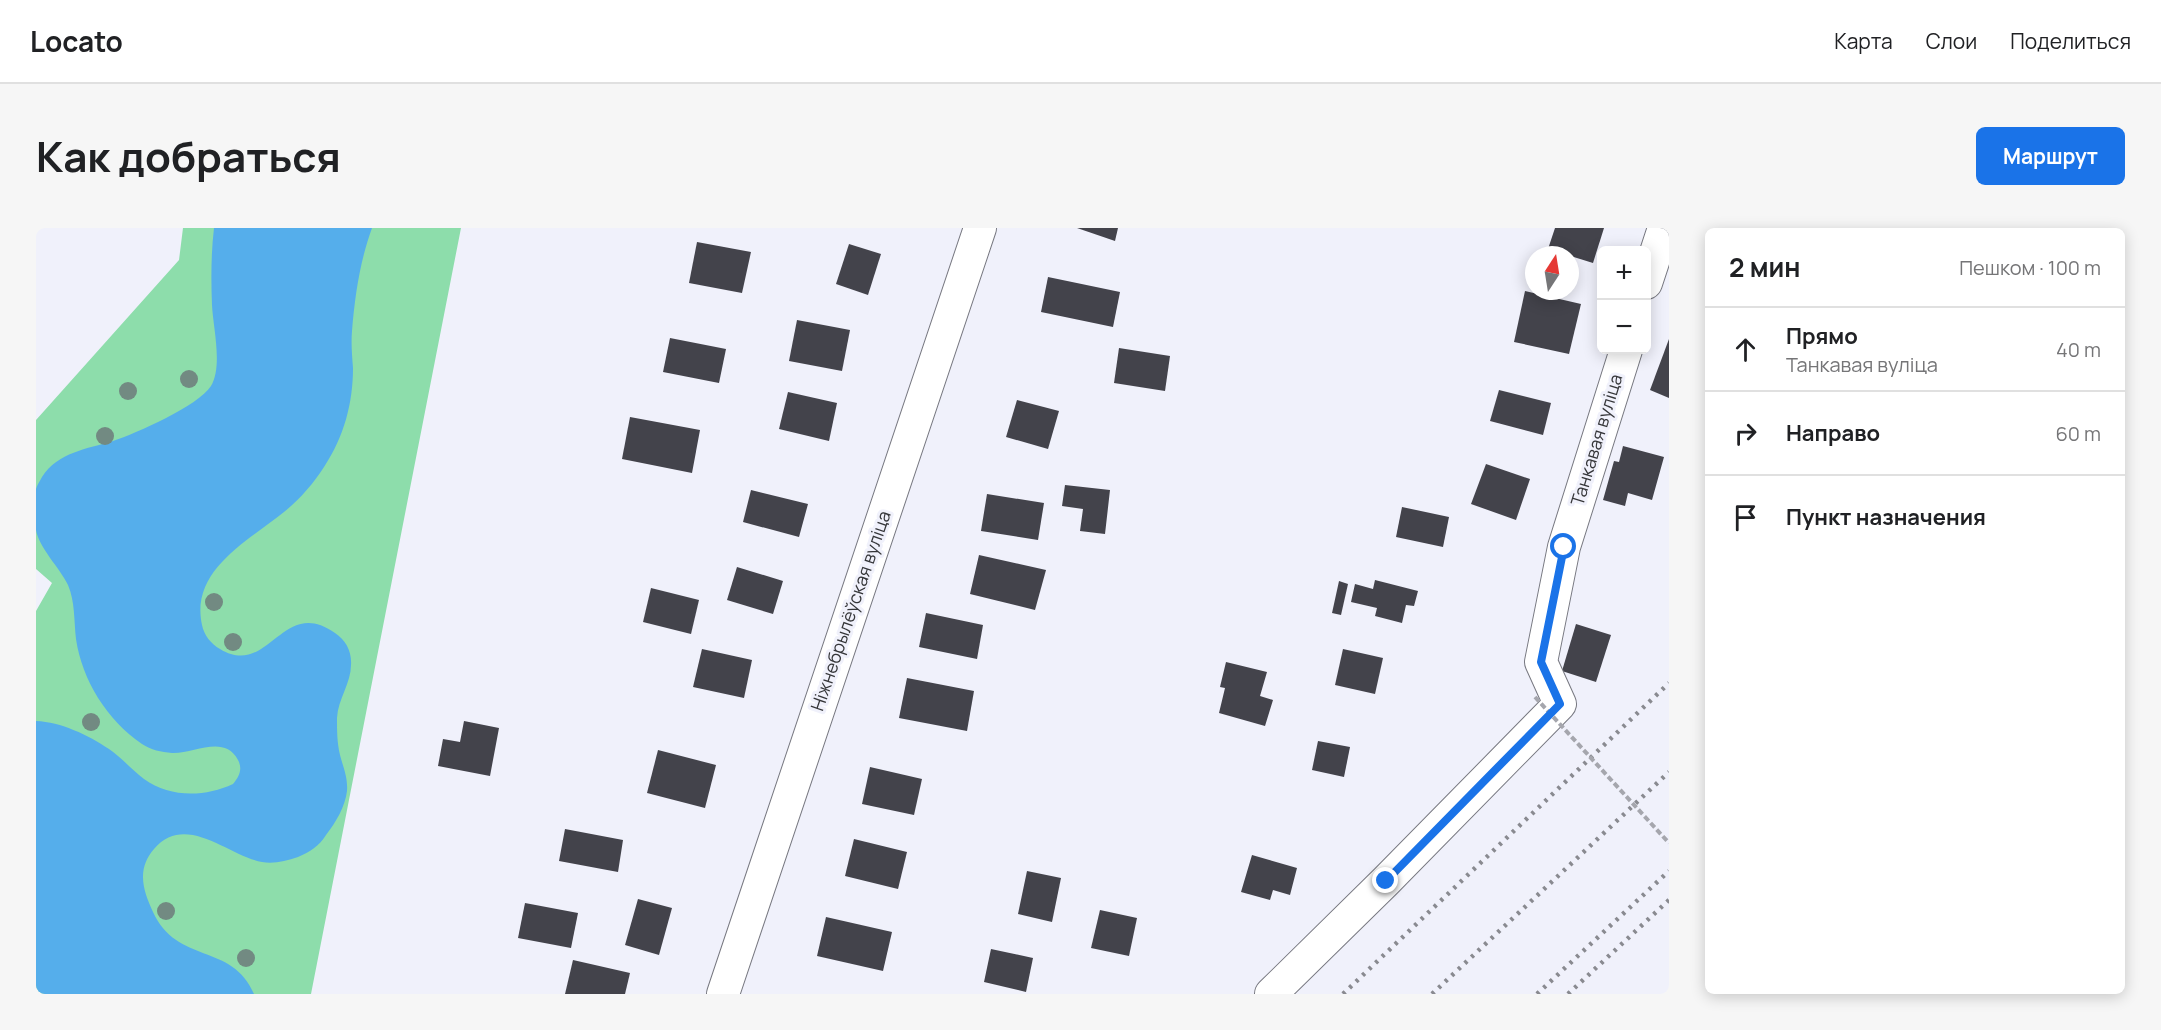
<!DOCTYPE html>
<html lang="ru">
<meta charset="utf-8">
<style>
body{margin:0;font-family:Manrope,sans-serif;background:#f6f6f6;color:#202124}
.controls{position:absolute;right:18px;top:18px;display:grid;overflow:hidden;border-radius:9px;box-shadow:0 3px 15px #0003}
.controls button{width:54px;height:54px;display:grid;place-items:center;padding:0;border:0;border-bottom:2px solid #e0e0e0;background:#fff;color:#202124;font:30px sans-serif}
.compass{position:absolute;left:1489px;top:18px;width:54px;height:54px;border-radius:50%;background:#fff;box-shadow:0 3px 15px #0003;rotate:12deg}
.stop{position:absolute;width:18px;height:18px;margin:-14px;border:4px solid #1a73e8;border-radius:50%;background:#fff}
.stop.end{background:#1a73e8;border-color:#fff;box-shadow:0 2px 6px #0008}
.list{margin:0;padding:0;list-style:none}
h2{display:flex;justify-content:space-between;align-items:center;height:78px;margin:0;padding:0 24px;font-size:26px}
h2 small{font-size:20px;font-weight:400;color:#757577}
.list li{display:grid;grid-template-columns:39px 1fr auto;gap:18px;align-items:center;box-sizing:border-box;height:84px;padding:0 24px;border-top:2px solid #e0e0e0}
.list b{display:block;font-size:22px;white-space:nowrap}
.list p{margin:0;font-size:20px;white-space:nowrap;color:#757577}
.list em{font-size:20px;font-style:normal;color:#757577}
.icon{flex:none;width:33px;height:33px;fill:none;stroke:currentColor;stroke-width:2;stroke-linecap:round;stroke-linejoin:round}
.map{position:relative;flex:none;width:1633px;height:766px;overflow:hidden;border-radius:9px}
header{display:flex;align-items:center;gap:36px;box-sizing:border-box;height:84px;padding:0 30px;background:#fff;border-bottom:2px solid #e0e0e0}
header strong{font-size:28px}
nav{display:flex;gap:33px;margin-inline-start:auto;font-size:21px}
.intro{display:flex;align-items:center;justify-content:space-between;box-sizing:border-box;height:144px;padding:0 36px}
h1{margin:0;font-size:42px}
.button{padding:15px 27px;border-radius:9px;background:#1a73e8;color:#fff;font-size:21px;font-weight:700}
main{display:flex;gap:36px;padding:0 36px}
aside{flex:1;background:#fff;border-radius:9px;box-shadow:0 3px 15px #0003}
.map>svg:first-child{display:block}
.green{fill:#8dddab}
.water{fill:#55aeeb}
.building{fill:#43434b}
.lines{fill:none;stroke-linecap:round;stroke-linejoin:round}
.street-casing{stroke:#777880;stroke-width:34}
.street{stroke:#fff;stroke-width:32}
.rail{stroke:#898a90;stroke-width:4.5;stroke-dasharray:3 6;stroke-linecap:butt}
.path-bridge{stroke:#a5a6ad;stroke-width:4;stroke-dasharray:6 3;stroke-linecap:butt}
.tree{fill:#728a82}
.route{stroke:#1a73e8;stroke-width:8}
.labels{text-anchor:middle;stroke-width:6;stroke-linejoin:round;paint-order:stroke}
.street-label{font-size:18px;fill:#353639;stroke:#f0f1fb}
</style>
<header>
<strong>Locato</strong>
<nav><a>Карта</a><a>Слои</a><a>Поделиться</a></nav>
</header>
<div class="intro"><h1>Как добраться</h1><a class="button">Маршрут</a></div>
<main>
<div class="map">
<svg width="1633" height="766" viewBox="0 0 1633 766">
<rect width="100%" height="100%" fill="#f0f1fb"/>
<!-- green -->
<path class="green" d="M147,0h278l-150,766h-275v-383l16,-28 -16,-14v-149l143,-160z"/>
<!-- water -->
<path class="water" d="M178,0h158c-12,33 -17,67 -20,103 -1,12 0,24 1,37 0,35 -9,69 -29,99 -11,17 -24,32 -40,45 -36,29 -94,58 -82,113 2,10 9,19 18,24 49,30 62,-54 115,-16 11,7 17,19 16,32 0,18 -13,34 -14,53 0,13 0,24 3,37 3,12 8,22 7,36 -2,16 -11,31 -21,44 -7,11 -16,17 -28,22 -12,4 -24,7 -36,5 -34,-6 -76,-50 -108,-13 -7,8 -11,17 -11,28 0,12 5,24 10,35 24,53 79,30 101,82h-218v-273c25,1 52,14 73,28 13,9 23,21 35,30 26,19 61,18 89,5 6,-7 10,-15 5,-24 -14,-26 -44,-6 -66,-7 -11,-1 -21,-3 -30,-9 -35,-24 -60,-64 -66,-105 -2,-18 -1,-38 -8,-54 -8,-17 -29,-37 -32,-55 0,-7 0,-16 0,-23 0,-5 0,-12 0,-18 1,-4 4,-8 6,-12 16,-25 45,-28 71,-36 24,-8 85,-35 98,-55 12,-20 2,-59 1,-81 -1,-25 -1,-52 2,-77z"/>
<!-- building -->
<g class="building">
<path d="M1041,0h41l-3,13z"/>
<path d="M1519,0h49l-11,35 -45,-14z"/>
<path d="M661,14l54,10 -9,41 -53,-10z"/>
<path d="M813,16l32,10 -13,41 -32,-11z"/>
<path d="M1012,49l72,15 -7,35 -72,-15z"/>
<path d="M1489,63l56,13 -12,50 -55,-12z"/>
<path d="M761,92l53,10 -8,41 -53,-10z"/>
<path d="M634,110l56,11 -7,34 -56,-11z"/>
<path d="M1633,111v59l-19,-8z"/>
<path d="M1083,120l51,8 -5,35 -51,-8z"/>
<path d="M1463,162l52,13 -8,32 -53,-14z"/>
<path d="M752,164l49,11 -8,38 -50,-12z"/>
<path d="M981,172l42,11 -11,38 -42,-12z"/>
<path d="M594,189l70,13 -8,43 -70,-14z"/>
<path d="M1587,218l41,11 -12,43 -24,-7 -3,13 -22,-6 11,-39 5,1z"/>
<path d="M1450,236l44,15 -14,41 -45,-16z"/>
<path d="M1029,257l45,5 -5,44 -25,-3 3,-22 -21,-3z"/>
<path d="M715,262l57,14 -9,33 -56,-15z"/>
<path d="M951,266l57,9 -6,37 -57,-9z"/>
<path d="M1366,279l47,10 -6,30 -47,-10z"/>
<path d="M943,327l67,15 -11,40 -65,-16z"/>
<path d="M701,339l46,14 -10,33 -46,-14z"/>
<path d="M1339,352l43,11 -4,15 -8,-1 -4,18 -27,-7 2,-8 -26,-6 4,-18 18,5z"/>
<path d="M1303,353l9,3 -7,31 -9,-2z"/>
<path d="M615,360l48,12 -8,34 -48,-12z"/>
<path d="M890,385l57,12 -6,34 -58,-12z"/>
<path d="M1540,396l35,11 -15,47 -34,-11z"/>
<path d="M666,421l50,11 -8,38 -51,-11z"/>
<path d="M1307,421l40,9 -8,36 -40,-9z"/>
<path d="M1190,434l41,10 -7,24 13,4 -8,26 -46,-13 6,-25 -5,-1z"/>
<path d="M871,450l67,13 -7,40 -68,-13z"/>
<path d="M428,493l35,7 -9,48 -52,-10 5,-27 17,3z"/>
<path d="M1282,513l32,6 -6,30 -32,-7z"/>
<path d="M622,522l58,15 -11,43 -58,-15z"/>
<path d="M834,539l52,12 -8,36 -52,-11z"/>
<path d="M529,601l58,11 -5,32 -59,-11z"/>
<path d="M818,611l53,13 -9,37 -53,-13z"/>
<path d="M1216,627l45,13 -7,27 -17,-5 -3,10 -29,-8z"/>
<path d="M991,643l34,7 -9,44 -34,-8z"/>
<path d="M602,671l34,9 -13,47 -34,-10z"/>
<path d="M489,675l53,10 -7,35 -53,-10z"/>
<path d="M1064,682l37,8 -8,38 -38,-8z"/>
<path d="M790,689l66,15 -9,39 -66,-15z"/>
<path d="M955,721l42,9 -7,34 -42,-10z"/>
<path d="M537,732l57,13 -5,21h-60z"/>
</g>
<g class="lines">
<!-- street casing -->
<g class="street-casing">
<g id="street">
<path d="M1610,55l18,-55"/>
<path d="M687,766l257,-766"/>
<path d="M1235,766l115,-113 174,-177 -19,-42 23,-115 62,-197"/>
</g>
</g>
<!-- street -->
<use href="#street" class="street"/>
<!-- rail -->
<g class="rail">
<path d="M1307,766l326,-311"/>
<path d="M1396,766l237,-222"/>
<path d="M1501,766l132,-123"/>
<path d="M1532,766l101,-94"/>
</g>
<!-- path-bridge -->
<path class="path-bridge" d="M1499,469l134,146"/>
</g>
<!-- trees -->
<g class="tree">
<circle cx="153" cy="151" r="9"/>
<circle cx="92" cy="163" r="9"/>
<circle cx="69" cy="208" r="9"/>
<circle cx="178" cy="374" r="9"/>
<circle cx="197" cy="414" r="9"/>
<circle cx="55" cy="494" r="9"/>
<circle cx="130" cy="683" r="9"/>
<circle cx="210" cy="730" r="9"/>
</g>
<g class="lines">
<!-- route -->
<path class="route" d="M1350,653l174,-177 -19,-42 23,-115"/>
</g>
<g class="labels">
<!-- street labels -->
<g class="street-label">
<text transform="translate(1561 212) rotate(-73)" y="6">Танкавая вуліца</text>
<text transform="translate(815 383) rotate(-71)" y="6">Ніжнебрылёўская вуліца</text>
</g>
</g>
</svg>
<div class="controls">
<button>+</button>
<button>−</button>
</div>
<svg class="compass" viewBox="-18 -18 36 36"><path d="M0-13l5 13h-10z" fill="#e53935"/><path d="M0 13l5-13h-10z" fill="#757577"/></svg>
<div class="stop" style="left:1528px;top:319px"></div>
<div class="stop end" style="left:1350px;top:653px"></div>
</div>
<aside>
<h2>2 мин<small>Пешком · 100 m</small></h2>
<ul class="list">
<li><svg class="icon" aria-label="ahead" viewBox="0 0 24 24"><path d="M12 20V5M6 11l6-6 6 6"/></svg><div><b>Прямо</b><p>Танкавая вуліца</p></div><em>40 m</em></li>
<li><svg class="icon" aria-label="right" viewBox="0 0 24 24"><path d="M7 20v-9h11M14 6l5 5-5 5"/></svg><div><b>Направо</b></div><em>60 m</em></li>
<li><svg class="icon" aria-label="arrive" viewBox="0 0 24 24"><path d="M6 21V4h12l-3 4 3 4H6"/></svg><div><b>Пункт назначения</b></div></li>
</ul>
</aside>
</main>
